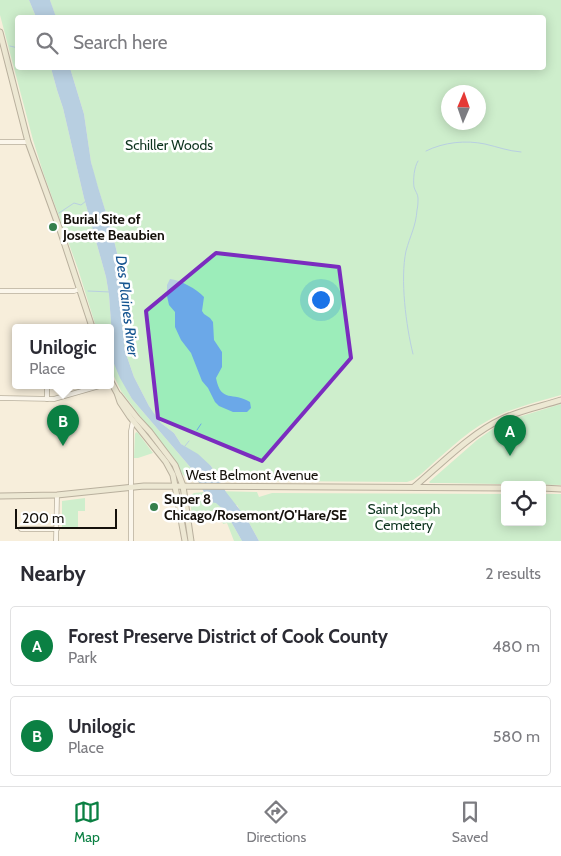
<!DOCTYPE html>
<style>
body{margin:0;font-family:Cabin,sans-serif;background:#f2f2f3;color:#2b2b33}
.controls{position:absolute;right:15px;bottom:15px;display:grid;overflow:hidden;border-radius:5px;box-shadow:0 2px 12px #0003}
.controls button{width:45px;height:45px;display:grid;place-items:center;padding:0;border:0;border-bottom:1px solid #e1e1e2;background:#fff;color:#2b2b33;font:25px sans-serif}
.compass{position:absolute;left:441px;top:85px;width:45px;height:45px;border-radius:50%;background:#fff;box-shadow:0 2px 12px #0003;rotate:2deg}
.scale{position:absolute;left:15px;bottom:12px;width:102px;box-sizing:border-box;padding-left:5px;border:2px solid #15110b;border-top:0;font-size:14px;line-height:18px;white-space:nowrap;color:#15110b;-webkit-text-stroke:4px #fff;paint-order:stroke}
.you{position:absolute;left:320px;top:299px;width:18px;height:18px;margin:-12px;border:4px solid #fff;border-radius:50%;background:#1a73e8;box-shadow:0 0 0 8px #1a73e833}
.badge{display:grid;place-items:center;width:32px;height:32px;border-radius:50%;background:#0b8043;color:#fff;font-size:16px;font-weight:700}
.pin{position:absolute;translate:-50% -41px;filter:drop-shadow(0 1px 2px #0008)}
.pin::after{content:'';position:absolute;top:26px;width:18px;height:15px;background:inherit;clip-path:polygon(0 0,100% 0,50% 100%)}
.popup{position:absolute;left:12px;top:324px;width:102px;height:65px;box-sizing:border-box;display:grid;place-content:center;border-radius:5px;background:#fff;filter:drop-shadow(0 1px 4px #0005);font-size:16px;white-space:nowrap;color:#7c7c81}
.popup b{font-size:19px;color:#2b2b33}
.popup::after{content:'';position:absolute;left:50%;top:100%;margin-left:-10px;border:10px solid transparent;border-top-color:#fff}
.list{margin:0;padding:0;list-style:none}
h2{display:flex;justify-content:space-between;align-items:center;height:65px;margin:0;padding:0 20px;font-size:21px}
h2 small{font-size:16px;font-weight:400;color:#7c7c81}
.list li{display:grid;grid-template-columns:32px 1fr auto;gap:15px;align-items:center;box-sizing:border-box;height:80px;margin:0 10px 10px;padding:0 10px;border:1px solid #e1e1e2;border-radius:5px}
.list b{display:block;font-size:19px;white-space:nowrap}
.list p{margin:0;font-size:16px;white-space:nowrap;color:#7c7c81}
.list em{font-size:16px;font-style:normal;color:#7c7c81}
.icon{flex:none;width:28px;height:28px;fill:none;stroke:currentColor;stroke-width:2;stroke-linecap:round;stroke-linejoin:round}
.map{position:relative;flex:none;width:561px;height:541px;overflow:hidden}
.search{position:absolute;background:#fff;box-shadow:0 2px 12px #0003;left:15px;right:15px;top:15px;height:55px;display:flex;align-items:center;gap:12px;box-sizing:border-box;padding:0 18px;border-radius:5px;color:#7c7c81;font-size:19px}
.sheet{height:245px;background:#fff}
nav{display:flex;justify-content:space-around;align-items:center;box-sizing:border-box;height:70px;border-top:1px solid #e1e1e2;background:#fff;font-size:14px;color:#7c7c81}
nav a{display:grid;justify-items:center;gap:2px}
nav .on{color:#0b8043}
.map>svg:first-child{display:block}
.green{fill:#9cedba;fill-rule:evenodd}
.water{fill:#6ba8e8}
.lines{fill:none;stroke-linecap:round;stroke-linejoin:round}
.stream{stroke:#6ba8e8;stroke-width:1}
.street-casing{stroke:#6c6454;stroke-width:5.5}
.secondary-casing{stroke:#6c6454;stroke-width:7}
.street{stroke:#fff;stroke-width:4}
.secondary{stroke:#e0dfca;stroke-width:5}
.marked{fill:none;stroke:#7b2cbf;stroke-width:4;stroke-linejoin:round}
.poi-dot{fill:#357f4d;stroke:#fff;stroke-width:2}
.labels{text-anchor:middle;stroke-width:5;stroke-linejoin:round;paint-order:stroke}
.park-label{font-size:14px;fill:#0d331e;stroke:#fff}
.poi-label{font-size:14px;font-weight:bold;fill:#15110b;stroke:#fff;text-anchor:start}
.street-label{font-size:14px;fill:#15110b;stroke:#fff}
.water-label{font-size:15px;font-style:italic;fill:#13538f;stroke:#fff}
</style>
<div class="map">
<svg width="561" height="541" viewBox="0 0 561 541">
<rect width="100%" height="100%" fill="#f7eedb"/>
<!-- green -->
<g class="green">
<path d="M0,0h29l7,17 -18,1v50h33l6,22 6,18 21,90 22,79 3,18 5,69 18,35 59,69 5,9 -2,1 1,1h-7l-5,-4 -9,-15 -53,-69 -10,-21 -1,-43h-14l-18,-58 -35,-97 -10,-32 -33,-125z"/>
<path d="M50,0h511v395c-24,7 -50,13 -72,25 -26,14 -47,36 -69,55l-7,5 -6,2 -134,-1 -44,-2 -2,-1h-9l-7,-12 -30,-22 -7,-11 -13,-10 -12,-17 -15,-29 -9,-26 -4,-42v-30l-3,-22 -6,-25 -18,-57 -3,-13 -7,-48 -14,-46h474v-50h-488zM448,92h30v30h-30z"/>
<path d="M561,404v81l-117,-2h-14l-1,-1 48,-42 17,-12 18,-9z"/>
<path d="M136,432l2,1 15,20 -15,5h-4l1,-24z"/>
<path d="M214,491l43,1 2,5 13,-4 233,1v28h37v-28h19v47h-302l-12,-22 -6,-7 -4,-7 -15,3 3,3 17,30h-8l-7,-18 -4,1 -5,-15 -26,8 -2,-18 1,-4 3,-2z"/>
<path d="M85,498v13h-7v17h-16v-27z"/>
</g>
<!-- water -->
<g class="water">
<path d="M29,0h21l6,17h-20z"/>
<path d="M51,68h19l14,46 7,48 7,25 14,45 6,25 3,22v30l4,42 9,26 15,29 12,17 13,10 7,11 17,10 13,12 15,26 21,27 12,22h-17l-17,-30 -9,-8 -13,-2 -1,-3 3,-4 -14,-26 -59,-69 -12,-21 -6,-14 -5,-69 -3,-18 -22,-79 -21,-90 -6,-18z"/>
<path d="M170,279c10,1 27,10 34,18l-2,14 2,3 6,4 3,4 1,18 8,12v15l-6,11c5,26 17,13 34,24l1,6 -4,4h-14l-14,-6 -4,-4 -7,-14 -6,-7 -11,-28 -10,-13 -6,-13v-15l-6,-7 -2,-9v-11z"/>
</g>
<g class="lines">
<!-- stream -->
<g class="stream">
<path d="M10,46l8,2"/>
<path d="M426,151c18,-9 40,-11 59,-7 13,3 23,7 36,8"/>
<path d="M59,213l15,-10 7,2 5,-4"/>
<path d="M88,291l22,1"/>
<path d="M413,354c-7,-28 -13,-75 -7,-103 4,-15 10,-25 11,-41 1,-4 1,-8 1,-12 0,-4 -3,-7 -4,-11 -1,-7 0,-20 4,-26"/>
<path d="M197,430l4,-6"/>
<path d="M185,446l4,-5"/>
</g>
<!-- street casing -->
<g class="street-casing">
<g id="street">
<path d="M0,142h28"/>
<path d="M0,291h74l6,-2"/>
<path d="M47,385v14"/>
<path d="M0,398l54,1 49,-14"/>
<path d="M21,529h36"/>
<path d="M56,541l1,-46"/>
<path d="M131,541v-110l2,-10"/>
</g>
</g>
<!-- secondary casing -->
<g class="secondary-casing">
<g id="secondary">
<path d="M0,32l28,110 32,88 32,97"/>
<path d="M110,380l7,13 3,9 10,15 36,45 7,13 12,66"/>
<path d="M119,395l18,23 13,14 25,33 8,21 8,55"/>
<path d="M414,487c26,-22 57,-54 88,-68 19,-9 40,-13 59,-19"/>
<path d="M542,488l19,1"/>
<path d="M0,496l57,-1 87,-9 361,2"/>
</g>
</g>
<!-- street -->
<use href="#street" class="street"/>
<!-- secondary -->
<use href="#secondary" class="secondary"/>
</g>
<!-- marked area -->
<path d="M0 0H561V541H0ZM216,253l123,14 12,91 -89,103 -104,-43 -12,-107z" fill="#f7eedb" fill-opacity=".55" fill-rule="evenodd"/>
<path class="marked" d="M216,253l123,14 12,91 -89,103 -104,-43 -12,-107z"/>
<!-- markers -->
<g class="poi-dot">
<circle cx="53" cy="227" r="5"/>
<circle cx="154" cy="507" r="5"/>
</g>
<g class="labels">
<!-- park labels -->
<g class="park-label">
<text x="169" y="150">Schiller Woods</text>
<text x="404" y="514">Saint Joseph<tspan x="404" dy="16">Cemetery</tspan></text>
</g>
<!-- poi labels -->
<g class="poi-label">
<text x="63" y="224">Burial Site of<tspan x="63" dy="16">Josette Beaubien</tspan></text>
<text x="164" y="504">Super 8<tspan x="164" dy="16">Chicago/Rosemont/O'Hare/SE</tspan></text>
</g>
<!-- street labels -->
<g class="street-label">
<text x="252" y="480">West Belmont Avenue</text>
</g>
<!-- water labels -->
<g class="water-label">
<text transform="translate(127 306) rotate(83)" y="5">Des Plaines River</text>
</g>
</g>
</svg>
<div class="controls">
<button><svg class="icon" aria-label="locate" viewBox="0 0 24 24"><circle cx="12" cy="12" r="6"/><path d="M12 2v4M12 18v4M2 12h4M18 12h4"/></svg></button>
</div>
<svg class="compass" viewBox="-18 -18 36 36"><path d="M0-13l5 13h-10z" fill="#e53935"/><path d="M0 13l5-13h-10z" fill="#7c7c81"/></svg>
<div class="scale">200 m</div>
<div class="you"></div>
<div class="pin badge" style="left:510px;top:456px">A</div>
<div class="pin badge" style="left:63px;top:446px">B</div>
<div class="popup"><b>Unilogic</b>Place</div>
<div class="search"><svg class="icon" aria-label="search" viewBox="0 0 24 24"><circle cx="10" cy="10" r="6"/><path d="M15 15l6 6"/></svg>Search here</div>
</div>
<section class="sheet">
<h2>Nearby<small>2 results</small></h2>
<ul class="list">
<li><span class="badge">A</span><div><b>Forest Preserve District of Cook County</b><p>Park</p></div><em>480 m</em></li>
<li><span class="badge">B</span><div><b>Unilogic</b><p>Place</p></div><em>580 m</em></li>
</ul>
</section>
<nav>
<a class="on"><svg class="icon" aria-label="map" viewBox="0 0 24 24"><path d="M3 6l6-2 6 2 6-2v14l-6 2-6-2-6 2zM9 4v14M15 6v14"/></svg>Map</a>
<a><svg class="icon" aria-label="directions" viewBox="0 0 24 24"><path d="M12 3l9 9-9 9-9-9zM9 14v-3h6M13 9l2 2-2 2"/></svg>Directions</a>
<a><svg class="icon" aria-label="saved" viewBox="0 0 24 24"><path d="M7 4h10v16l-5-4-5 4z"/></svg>Saved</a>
</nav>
